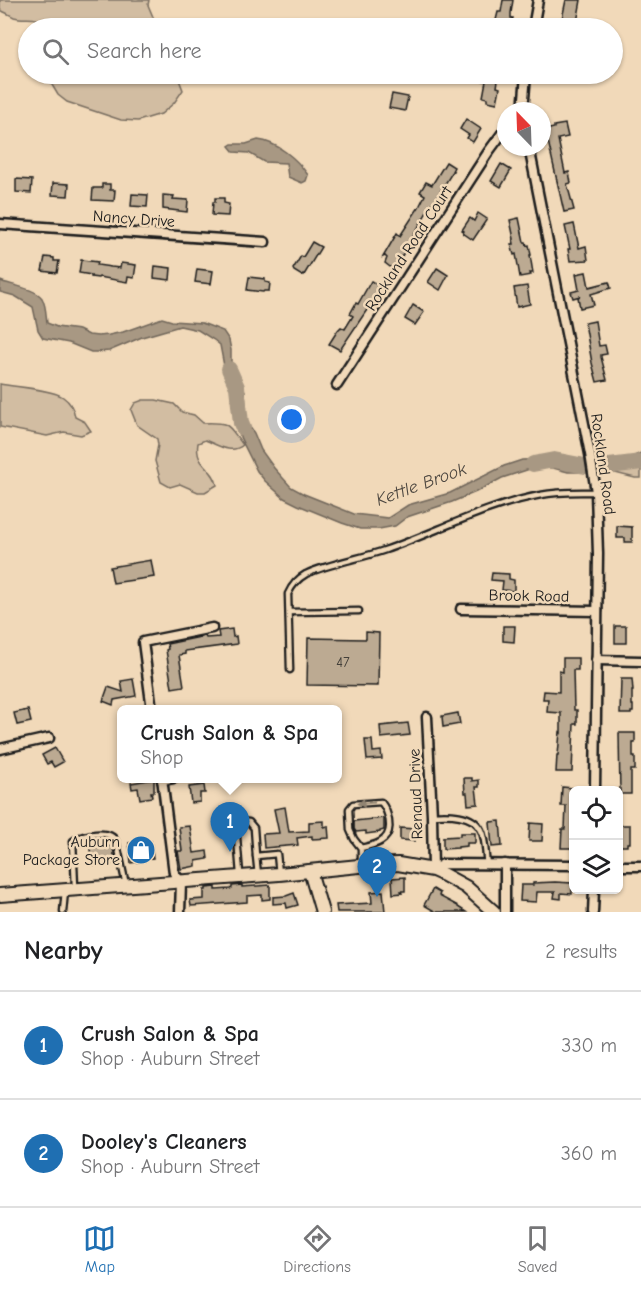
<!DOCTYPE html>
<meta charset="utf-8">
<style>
body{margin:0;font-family:"Comic Neue",sans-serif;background:#f6f6f6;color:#202124}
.controls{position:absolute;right:18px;bottom:18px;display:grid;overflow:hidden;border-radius:9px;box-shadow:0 2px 4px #0004}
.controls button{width:54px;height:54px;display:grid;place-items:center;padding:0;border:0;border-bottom:2px solid #e0e0e0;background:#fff;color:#202124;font:30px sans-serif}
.compass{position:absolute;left:497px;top:102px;width:54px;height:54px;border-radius:50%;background:#fff;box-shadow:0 2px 4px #0004;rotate:337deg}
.you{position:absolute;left:292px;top:420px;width:21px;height:21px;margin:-15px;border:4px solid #fff;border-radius:50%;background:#1a73e8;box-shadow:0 0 0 9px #1a73e833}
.badge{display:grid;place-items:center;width:39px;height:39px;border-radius:50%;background:#1f6fb2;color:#fff;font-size:20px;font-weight:700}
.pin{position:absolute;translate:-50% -50px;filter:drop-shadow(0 2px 3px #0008)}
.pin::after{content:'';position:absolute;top:32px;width:21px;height:18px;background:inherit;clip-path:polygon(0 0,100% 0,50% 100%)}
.popup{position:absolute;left:117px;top:705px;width:225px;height:78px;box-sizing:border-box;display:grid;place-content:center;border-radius:9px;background:#fff;filter:drop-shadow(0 2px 4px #0005);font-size:20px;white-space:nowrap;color:#757577}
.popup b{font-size:22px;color:#202124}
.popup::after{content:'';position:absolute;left:50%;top:100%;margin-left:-12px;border:12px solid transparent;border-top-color:#fff}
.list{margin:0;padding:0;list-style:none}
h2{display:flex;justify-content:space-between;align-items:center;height:78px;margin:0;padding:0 24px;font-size:26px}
h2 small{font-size:20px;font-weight:400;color:#757577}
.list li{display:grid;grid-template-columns:39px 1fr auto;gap:18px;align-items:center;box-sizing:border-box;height:108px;padding:0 24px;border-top:2px solid #e0e0e0}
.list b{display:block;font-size:22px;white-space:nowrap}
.list p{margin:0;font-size:20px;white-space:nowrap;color:#757577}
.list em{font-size:20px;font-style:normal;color:#757577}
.icon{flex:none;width:33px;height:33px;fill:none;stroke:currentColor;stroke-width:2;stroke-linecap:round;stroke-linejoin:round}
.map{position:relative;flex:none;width:641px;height:912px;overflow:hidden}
.search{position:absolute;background:#fff;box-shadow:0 2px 4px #0004;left:18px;right:18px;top:18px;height:66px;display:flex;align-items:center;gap:15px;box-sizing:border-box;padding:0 21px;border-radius:33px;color:#757577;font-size:22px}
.sheet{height:294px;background:#fff}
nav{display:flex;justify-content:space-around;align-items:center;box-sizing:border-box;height:84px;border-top:2px solid #e0e0e0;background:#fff;font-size:16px;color:#757577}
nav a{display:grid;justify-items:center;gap:3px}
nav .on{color:#1f6fb2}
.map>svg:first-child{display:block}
.green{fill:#d2bda2;stroke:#776c5f;stroke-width:1.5}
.water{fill:#a89883;stroke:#70665a;stroke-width:1.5}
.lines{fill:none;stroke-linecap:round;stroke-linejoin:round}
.river{stroke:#a89883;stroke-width:16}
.building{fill:#bcaa92;stroke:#1c1c1c;stroke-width:1.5}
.lane-casing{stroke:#1c1c1c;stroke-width:9}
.street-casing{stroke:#1c1c1c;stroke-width:13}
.secondary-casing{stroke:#1c1c1c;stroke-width:16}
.lane{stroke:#f1d9b9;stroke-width:4.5}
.street{stroke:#f1d9b9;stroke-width:8}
.secondary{stroke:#f1d9b9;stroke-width:12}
.oneway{fill:#918472}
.labels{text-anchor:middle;stroke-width:5;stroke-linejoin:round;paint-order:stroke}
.number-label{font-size:14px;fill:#44403a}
.street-label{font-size:16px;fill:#1c1c1c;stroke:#f1d9b9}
.poi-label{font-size:16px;fill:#1c1c1c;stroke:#f1d9b9;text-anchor:end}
.water-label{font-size:18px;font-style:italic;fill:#4d4740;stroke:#f1d9b9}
</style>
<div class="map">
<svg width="641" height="912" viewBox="0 0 641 912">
<rect width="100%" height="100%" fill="#f1d9b9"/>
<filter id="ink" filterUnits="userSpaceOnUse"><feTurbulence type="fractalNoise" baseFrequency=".0167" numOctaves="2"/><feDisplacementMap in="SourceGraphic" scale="12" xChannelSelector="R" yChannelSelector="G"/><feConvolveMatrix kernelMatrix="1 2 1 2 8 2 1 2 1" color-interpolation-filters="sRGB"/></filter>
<g filter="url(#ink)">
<!-- green -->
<g class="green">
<path d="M0,0h149l-1,5 8,19 -2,4h-108c-8,-15 -19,-7 -32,-11 -4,-2 -9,-5 -14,-7z"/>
<path d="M49,74h126l3,3 5,13 -9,13 -13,11 -23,7 -17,-1 -54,-18 -9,-7 -9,-15z"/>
<path d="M0,384c15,3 51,5 63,13 7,5 11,12 12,20l10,5 6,9 -10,4 -17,-3 -17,4 -47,-9z"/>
<path d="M143,400h13l18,4 8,8 12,3 9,8c28,-1 24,1 40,22 -12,10 -25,0 -38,-5l-7,3c-4,23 16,24 19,42l-12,7h-7l-18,-8 -10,3 -9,-5 -6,-21 3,-16 -1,-6 -20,-14 -6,-15 4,-7z"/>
<path d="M641,453v25h-6l-24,-6 -1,-9h8z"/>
</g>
<!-- water -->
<g class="water">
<path d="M258,140c19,2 39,19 50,35l-2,6 -4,2 -14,-6 -2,-14 -22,-1 -15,-9 -15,-1 -5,-6 3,-2h14z"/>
<path d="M0,281c11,4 36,8 42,17 4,7 4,17 5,25l10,4 22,3 10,5 9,1 11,-1 14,-3 39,-14 10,3 30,2 21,8 6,9 2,10v19l7,8 7,14 2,32 7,10 7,17 13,18 17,19 13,7 50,20 34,4 20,-13 42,-12 54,-27 18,-6 30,-1 30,6h17l11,-2 1,9h-43l-15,-4 -17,-1 -34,11 -26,14 -24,10 -45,15 -12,9 -16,3h-19l-18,-6 -44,-18 -14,-7 -19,-17 -8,-10 -17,-34v-44l-16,-27 -4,-21 -6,-5 -16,-10 -18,-4 -38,11 -33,14 -11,1h-7l-22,-9 -26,-5 -5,-8 -5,-23 -18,-11 -15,-4z"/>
</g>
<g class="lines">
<!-- river -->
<g class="river">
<path d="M229,369l8,18 4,36 2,5"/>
<path d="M533,464l21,-4 31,6 17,1 39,-5"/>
</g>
</g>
<!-- building -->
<g class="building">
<path d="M503,0h10l-2,13v5h2l-2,8 -16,-2 3,-12h3z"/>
<path d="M566,0h15l-5,28h-16z"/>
<path d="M480,74h19l-2,13 3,1 -3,15 -10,-2v-3l-4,-1 3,-16 -7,-1z"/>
<path d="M392,94l16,3 -3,14 -16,-3z"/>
<path d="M466,119l15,10 -8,13 -6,-4 2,-3 -9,-6z"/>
<path d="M565,124l3,13 -10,2 7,34 4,-1 2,11 -4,1 7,26 -10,2 -16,-71 -3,1 -2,-9 3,-1 -1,-2 9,-2v-2z"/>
<path d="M446,162l8,5 -2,4h1l-13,21 -6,12 -2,-1 -38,67 -9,-7 2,-5 -2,-2 -2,1 14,-24 3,3 19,-29 6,-12 -5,-3 6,-10 6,3z"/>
<path d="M501,164l10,6 -10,17 -10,-6z"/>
<path d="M16,179l16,1 -1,13 -15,-1z"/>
<path d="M53,183l16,1 -1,12 -16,-1z"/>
<path d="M102,184h8v6h5l-1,11 -22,-1 1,-12h9z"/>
<path d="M132,194l16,1 -1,12 -16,-1z"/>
<path d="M163,195l11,1 -1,3 15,1 -1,12 -24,-3z"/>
<path d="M215,198h9v5l5,1 -1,12 -16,-1 1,-13h2z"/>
<path d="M478,213l9,6 -14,21 -10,-7 1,-2 -2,-1 8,-12 4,3z"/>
<path d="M519,218l5,24h2l1,4 2,-1 2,10h-1l3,18h-3l1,2 -11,2 -4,-23 -2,1 -3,-11h3l-1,-5h1l-4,-19z"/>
<path d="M574,224l5,24 7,-2 2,14 -18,1 -2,-12h2l-5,-23z"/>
<path d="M312,242l9,5 -17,28 -1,-1 -1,2 -8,-5 -1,-2 8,-13 2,1z"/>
<path d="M45,257l9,1v3h5l-2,12 -15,-2z"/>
<path d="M81,260l17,2 -1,3 14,2 9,1 1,-5 15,2 -2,13 -6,-1 -1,5 -28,-5 -1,1 -7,-1v-2l-12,-2z"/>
<path d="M155,266l16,2 -1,12 -16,-2z"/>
<path d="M437,268l11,7 -8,15 -12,-8z"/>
<path d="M197,269l16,2 -2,13 -16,-2z"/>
<path d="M586,272l3,15 20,-5 2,6 -20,6 3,11 -14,3 -2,-11 2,-1 -7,2 -2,-6 8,-2 -3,-16z"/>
<path d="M249,277l16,2v3l5,1 -1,8h-5l-1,1 -16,-2z"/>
<path d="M371,281l10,6 -2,5 -39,58 -11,-6 9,-14 3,-3 4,2 8,-13 -3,-2 6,-11 2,1z"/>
<path d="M527,286l3,18 -13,3 -3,-19z"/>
<path d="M413,305l11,7 -9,13 -10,-6z"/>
<path d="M595,321l4,25 6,-1 2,9 -6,1v2l6,23 -10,2 -5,-19 -7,-40z"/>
<path d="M617,526l15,1v15h-7v-4h-8z"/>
<path d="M151,560l3,17 -41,6 -3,-16z"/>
<path d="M492,573l17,1v5l5,1v11l-12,-1 1,-9 -12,-1z"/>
<path d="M503,626h12l-1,16 -11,-1z"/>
<rect x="615" y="626" width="11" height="17"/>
<path d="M232,629l1,8 3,-1 1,8 -52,7v3l-6,1 5,31 -12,2 -6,-38 2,-1 -1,-5 38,-8 1,2 13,-1 -1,-6z"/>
<path d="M366,632l13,1 -1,53 -71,-1 1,-47 58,1z"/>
<path d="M563,658h15v12h-5l1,40h3v14h-3l-2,48h-16l1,-17h1l2,-23 1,1v-20l-14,-1 1,-13h-5l1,-8 15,1v-21l4,1z"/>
<path d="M133,679l3,17 -22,4 -1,5 -10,-4 5,-14 15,5 -2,-11z"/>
<path d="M621,679h11l1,12h-1v14h1v7h-2v2h-11z"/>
<path d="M28,710l3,12 -14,3 -3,-12z"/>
<path d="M458,713l2,11 -17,3 -1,-11z"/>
<path d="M408,723l2,12 -29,3 -1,-12z"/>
<path d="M619,733h16v10h-2v14h2v13h-4v24h-11z"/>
<path d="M365,740h7l1,12 8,-1 1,8 -15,1z"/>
<path d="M55,748l8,14 -9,5 -3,-5 -4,2 -5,-9z"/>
<path d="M464,778h8v3l7,-1v7h-3l2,17 -10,1 -1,-12h-2z"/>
<path d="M154,779v13h-3l1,5 -12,2 -2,-11 -6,1 -1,-6z"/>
<path d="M204,785l1,8h-5v9l-9,1 -2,-16z"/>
<path d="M562,787l11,1v60h-12l1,-19h3l1,-23h-5z"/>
<path d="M285,807l4,25 20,-1v-9l15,-1v6l4,-1 1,12 -17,1v-3l-15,2 1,7 -34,3 -1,-14 16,-1 -5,-24z"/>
<path d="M384,818v12l-4,1v1l-14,2v-3l-10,1 -2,-3v-8z"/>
<path d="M500,821l2,25 -10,1 -2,-25z"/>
<path d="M530,823l13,1 -1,17h-13z"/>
<path d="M620,825h10v18h-3v3h-7v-3h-2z"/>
<path d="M190,826l4,27 13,-2 1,8 -12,2v5l-15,3 -3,-18h4l-3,-24z"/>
<path d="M400,828l16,1 -1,12 -15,-1z"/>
<path d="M460,833h15v10h-8v3l-9,1v1l-15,1v-12l17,-1z"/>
<path d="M151,841l2,17 -10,1 1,2 -13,2 -2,-20z"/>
<path d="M100,844h8v3l5,-1 2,18 -24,1 -1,-17 10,-1z"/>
<path d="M405,877v14h-4l1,2 -9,1 -1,-16z"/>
<path d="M555,882l17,1v11l-11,-1v6l-7,-1 1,-6h-18l-1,10 -16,-1 1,-16h12v-2z"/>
<path d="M242,885v2l28,-2v14l-8,1v-5l-15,1v6l-56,4 -1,-6 14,-1v-9h2v-2l10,-1v3l14,-1 2,-1v-2z"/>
<path d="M433,889l7,4 -1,3 19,10v1l8,5h-30l-12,-7z"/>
<path d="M383,891l2,21h-48l-1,-7 36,-2 -1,-11z"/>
<path d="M294,893l4,12 -11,3 -1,-5 -13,1v-7l13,-1z"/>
</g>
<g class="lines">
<!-- lane casing -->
<g class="lane-casing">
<g id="lane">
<path d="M289,612l70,-1"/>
<path d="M290,670l-2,-76c4,-9 9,-15 18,-20 25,-11 53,-15 79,-24 52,-18 101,-45 156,-55 18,-4 37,-3 55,-3"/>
<path d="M432,815c16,-1 41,-2 49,15 5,10 4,24 6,34"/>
<path d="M361,848c8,-2 17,-3 23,-9 10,-9 4,-28 -3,-37l-28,2 -4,5 1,21 4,9 7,9v18"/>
<path d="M256,856l2,19"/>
<path d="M240,874l-4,-49 3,-4 10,1 5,6 2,28 21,-2 2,20"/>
<path d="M75,887l-2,-46c7,-6 29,-10 38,-5 4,2 4,4 6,8l9,41"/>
<path d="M63,912l2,-21"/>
</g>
</g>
<!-- street casing -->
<g class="street-casing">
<g id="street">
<path d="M533,28l5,-28"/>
<path d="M523,111l3,-37"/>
<path d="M529,147l61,307 6,38 2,62 -3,236"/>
<path d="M0,224l265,18"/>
<path d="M337,385l152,-234 17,-23"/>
<path d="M461,609l136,2"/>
<path d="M596,660l45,1"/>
<path d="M152,710l-9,-68 69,-14"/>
<path d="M427,717l5,98 1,55"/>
<path d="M0,749l49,-11"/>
<path d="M162,778l12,95 7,9 -1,30"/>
<path d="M162,780l11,-2"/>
<path d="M618,866h23"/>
<path d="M433,870l10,-6 131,1"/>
<path d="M505,912v-48"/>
<path d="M593,912l1,-22"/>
</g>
</g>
<!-- secondary casing -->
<g class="secondary-casing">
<g id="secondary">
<path d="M310,871l12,41"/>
<path d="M0,895l279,-21 90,-9 29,-1 35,6 11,5 22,12 28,25"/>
</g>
</g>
<!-- lane -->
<use href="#lane" class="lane"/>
<!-- street -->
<use href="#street" class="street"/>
<!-- secondary -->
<use href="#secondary" class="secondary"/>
</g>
<!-- one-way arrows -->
<defs><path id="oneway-solid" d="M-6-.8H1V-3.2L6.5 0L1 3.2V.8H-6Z" transform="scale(1.5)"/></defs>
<use class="oneway" href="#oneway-solid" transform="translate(366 803) rotate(176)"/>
</g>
<!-- icons -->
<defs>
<g id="shop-disc" transform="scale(1.5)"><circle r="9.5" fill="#1f6fb2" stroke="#f1d9b9"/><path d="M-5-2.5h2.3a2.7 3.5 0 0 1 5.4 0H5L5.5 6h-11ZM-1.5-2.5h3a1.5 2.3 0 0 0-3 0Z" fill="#fff"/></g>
</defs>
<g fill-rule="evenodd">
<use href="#shop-disc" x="141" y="850"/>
</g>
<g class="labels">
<!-- number labels -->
<g class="number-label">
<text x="343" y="667">47</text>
</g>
<!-- street labels -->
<g class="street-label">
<text transform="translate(134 218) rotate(4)" y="6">Nancy Drive</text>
<text transform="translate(408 248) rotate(-57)" y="6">Rockland Road Court</text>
<text transform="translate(604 464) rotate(82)" y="6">Rockland Road</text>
<text transform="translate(529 595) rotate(1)" y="6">Brook Road</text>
<text transform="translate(415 794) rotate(-92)" y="6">Renaud Drive</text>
</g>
<!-- poi labels -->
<g class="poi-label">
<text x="120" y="847">Auburn<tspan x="120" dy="18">Package Store</tspan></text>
</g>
<!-- water labels -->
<g class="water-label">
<text transform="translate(421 484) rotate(-20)" y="6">Kettle Brook</text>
</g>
</g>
</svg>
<div class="controls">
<button><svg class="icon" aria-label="locate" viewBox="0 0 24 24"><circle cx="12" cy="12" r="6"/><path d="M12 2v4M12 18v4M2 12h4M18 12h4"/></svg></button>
<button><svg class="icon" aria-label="layers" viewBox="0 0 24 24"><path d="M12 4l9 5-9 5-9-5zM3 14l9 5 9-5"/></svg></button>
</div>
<svg class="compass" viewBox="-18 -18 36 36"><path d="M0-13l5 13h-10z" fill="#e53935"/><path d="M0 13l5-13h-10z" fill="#757577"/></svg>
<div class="you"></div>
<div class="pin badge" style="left:230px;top:852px">1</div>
<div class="popup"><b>Crush Salon &amp; Spa</b>Shop</div>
<div class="pin badge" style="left:377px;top:897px">2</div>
<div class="search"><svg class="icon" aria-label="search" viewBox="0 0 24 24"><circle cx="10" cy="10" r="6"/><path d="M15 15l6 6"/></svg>Search here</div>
</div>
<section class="sheet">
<h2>Nearby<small>2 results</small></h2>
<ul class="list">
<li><span class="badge">1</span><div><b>Crush Salon &amp; Spa</b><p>Shop · Auburn Street</p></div><em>330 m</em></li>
<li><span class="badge">2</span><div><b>Dooley's Cleaners</b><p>Shop · Auburn Street</p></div><em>360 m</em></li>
</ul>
</section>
<nav>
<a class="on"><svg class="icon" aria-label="map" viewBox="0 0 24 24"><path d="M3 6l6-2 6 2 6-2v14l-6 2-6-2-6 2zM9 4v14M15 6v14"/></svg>Map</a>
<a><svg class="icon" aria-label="directions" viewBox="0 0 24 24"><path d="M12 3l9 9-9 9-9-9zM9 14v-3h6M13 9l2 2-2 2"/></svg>Directions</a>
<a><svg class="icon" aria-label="saved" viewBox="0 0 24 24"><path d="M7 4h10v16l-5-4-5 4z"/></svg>Saved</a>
</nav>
